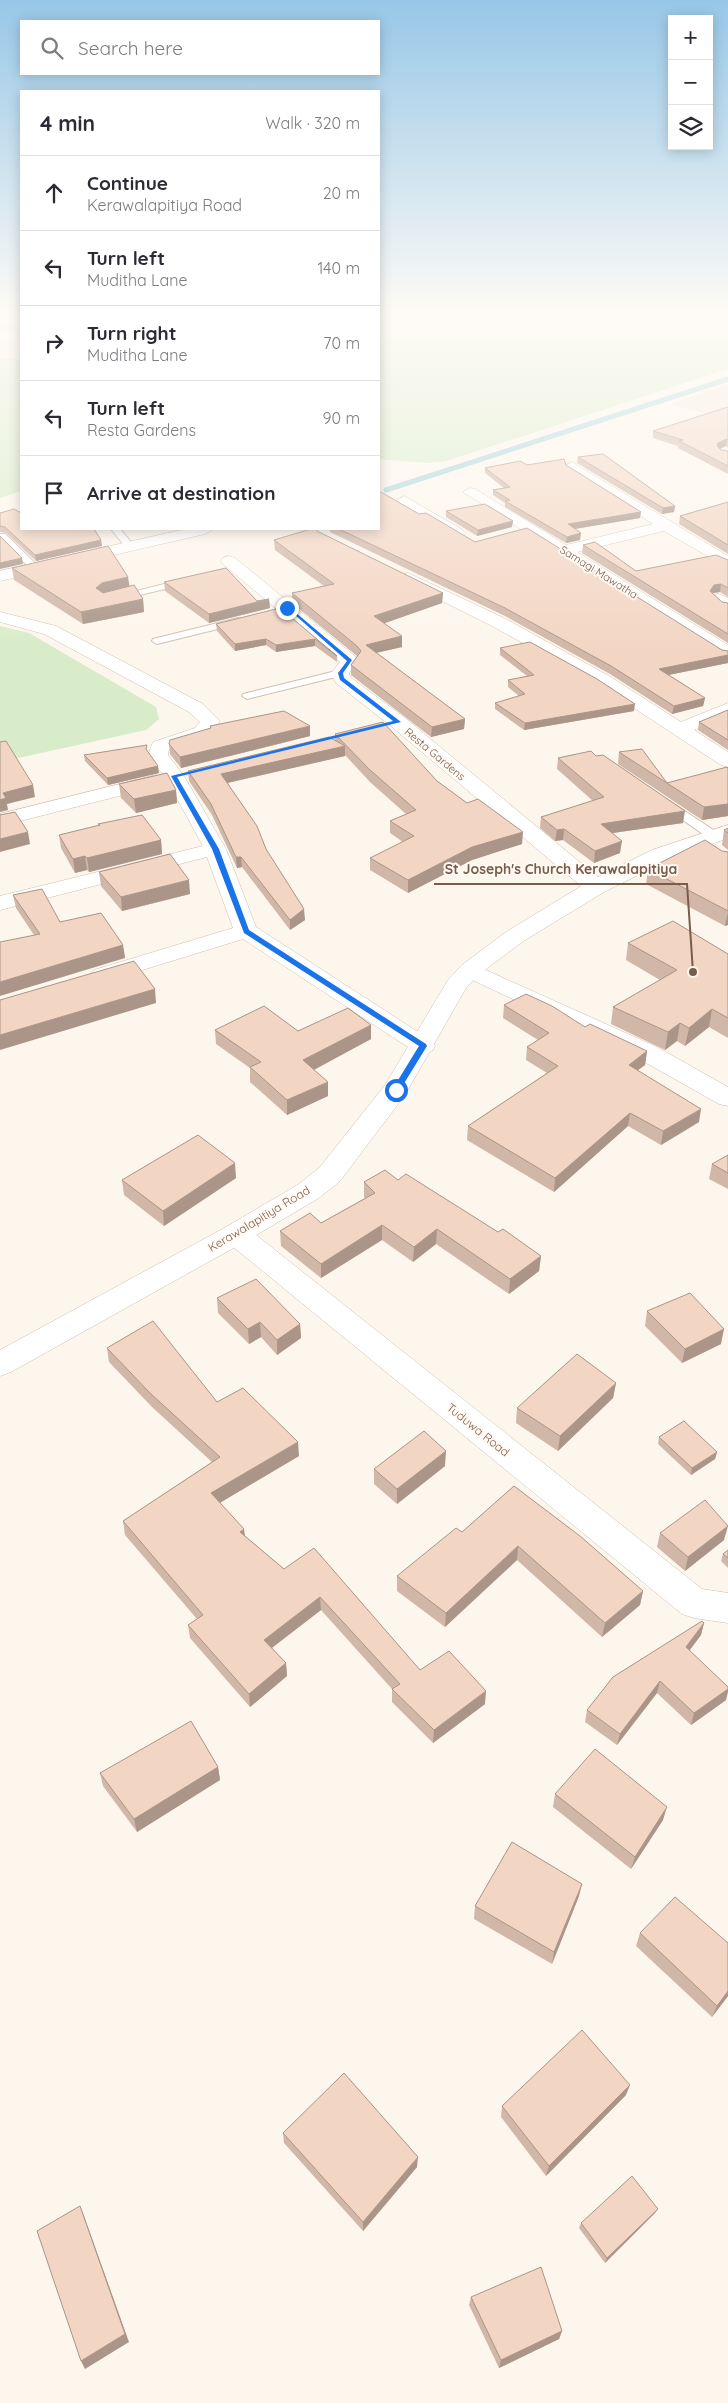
<!DOCTYPE html>
<meta charset="utf-8">
<style>
body{margin:0;font-family:Quicksand,sans-serif;background:#f2f2f3;color:#2b2b33}
.controls{position:absolute;right:15px;top:15px;display:grid;overflow:hidden;border-radius:0px;box-shadow:0 2px 12px #0003}
.controls button{width:45px;height:45px;display:grid;place-items:center;padding:0;border:0;border-bottom:1px solid #e1e1e2;background:#fff;color:#2b2b33;font:25px sans-serif}
.stop{position:absolute;width:15px;height:15px;margin:-11px;border:4px solid #1a73e8;border-radius:50%;background:#fff}
.stop.end{background:#1a73e8;border-color:#fff;box-shadow:0 1px 5px #0008}
.list{margin:0;padding:0;list-style:none}
h2{display:flex;justify-content:space-between;align-items:center;height:65px;margin:0;padding:0 20px;font-size:21px}
h2 small{font-size:16px;font-weight:400;color:#7c7c81}
.list li{display:grid;grid-template-columns:32px 1fr auto;gap:15px;align-items:center;box-sizing:border-box;height:75px;padding:0 20px;border-top:1px solid #e1e1e2}
.list b{display:block;font-size:19px;white-space:nowrap}
.list p{margin:0;font-size:16px;white-space:nowrap;color:#7c7c81}
.list em{font-size:16px;font-style:normal;color:#7c7c81}
.icon{flex:none;width:28px;height:28px;fill:none;stroke:currentColor;stroke-width:2;stroke-linecap:round;stroke-linejoin:round}
.map{position:relative;flex:none;width:728px;height:2403px;overflow:hidden}
.search{position:absolute;background:#fff;box-shadow:0 2px 12px #0003;left:20px;top:20px;width:360px;height:55px;display:flex;align-items:center;gap:12px;box-sizing:border-box;padding:0 18px;border-radius:0px;color:#7c7c81;font-size:19px}
.panel{position:absolute;background:#fff;box-shadow:0 2px 12px #0003;left:20px;top:90px;width:360px;height:440px;border-radius:0px}
.map>svg:first-child{display:block}
.residential{fill:#f5e8da}
.green{fill:#d8ecc9}
.lines{fill:none;stroke-linecap:round;stroke-linejoin:round}
.stream{stroke:#a5d3da;stroke-width:5}
.canal{fill:#bfe3e8;fill-rule:evenodd}
.service-casing{stroke:#d1beb0;stroke-width:2}
.minor-casing{stroke:#d1beb0;stroke-width:1}
.tertiary-casing{stroke:#d1beb0;stroke-width:1}
.service{fill:#fff;fill-rule:evenodd}
.minor{fill:#fff;fill-rule:evenodd}
.tertiary{fill:#fff;fill-rule:evenodd}
.wall{fill:#d1b7a8}
.shaded-wall{fill:#aa9588}
.building{fill:#f3d5c3;stroke:#aa9588}
.route{fill:#1a73e8}
.labels{text-anchor:middle;stroke-width:4;stroke-linejoin:round;paint-order:stroke}
.far-street-label{font-size:11px;fill:#7a5c4d;stroke:#fffaf3}
.street-label{font-size:12px;fill:#7a5c4d;stroke:#fffaf3}
.leader{fill:none;stroke:#7a5c4d;stroke-width:2}
.callout-dot{fill:#7a5c4d;stroke:#fffaf3;stroke-width:2}
.callout-label{font-size:14px;text-anchor:middle;font-weight:bold;fill:#7a5c4d;stroke:#fffaf3;stroke-width:4;stroke-linejoin:round;paint-order:stroke}
</style>
<div class="map">
<svg width="728" height="2403" viewBox="0 0 728 2403">
<rect width="100%" height="100%" fill="#fdf6ec"/>
<!-- residential -->
<g class="residential">
<rect x="0" y="333" width="21" height="24"/>
<path d="M728,384v36l-57,-16z"/>
</g>
<!-- green -->
<g class="green">
<path d="M728,317v52l-281,92 -19,2 -49,-4 1,-142z"/>
<path d="M0,358h21v133l-21,7z"/>
<path d="M0,626l29,7 127,74 3,12 -13,11 -146,32z"/>
</g>
<g class="lines">
<!-- stream -->
<path class="stream" d="M386,490l342,-111"/>
<!-- canal -->
<path class="canal" d="M0,325l21,1v8l-21,-1z"/>
<!-- service casing -->
<g class="service-casing">
<g id="service">
<path d="M111,529h9l15,18 -2,2h-6z"/>
<path d="M0,534h5l33,32v4h-6l-32,-31z"/>
<path d="M184,579l3,1v4l-69,16 -5,-3z"/>
<path d="M238,618l4,1v4l-85,21 -5,-3 1,-2z"/>
<path d="M340,670l5,3 -1,2 -97,24 -5,-3 1,-2z"/>
<path d="M668,800l50,33 2,3 -2,3h-8l-46,-32 -2,-3z"/>
</g>
</g>
<!-- minor casing -->
<g class="minor-casing">
<g id="minor">
<rect x="0" y="331" width="21" height="8"/>
<path d="M572,462l156,94v12l-64,-37 -87,21 151,93v13l-6,-1 -259,-165 7,-4 5,1 91,56 87,-21 -86,-55 -2,-3z"/>
<path d="M404,496l59,34 3,3 -8,5 -5,-2 -54,-33 -2,-3z"/>
<path d="M186,529h27l-8,5 -205,47v-10z"/>
<path d="M229,556l6,2 121,99 3,4 -10,12 1,4 55,41 199,164 3,5 -3,5 -8,2 -8,-2 -197,-166 -55,-43 -5,-10 9,-11 -117,-98 -2,-3 2,-3z"/>
<path d="M408,573l96,45 105,58 72,46 47,-19v13l-34,14 34,22v15l-7,-2 -124,-81 -105,-58 -90,-45 -2,-3 2,-3z"/>
<path d="M719,594l9,4v12l-6,-1 -11,-10 2,-4z"/>
<path d="M0,612l56,14 147,78 17,17 -11,15 -40,13 -1,6 16,21 42,73 30,78 176,114 3,5 -3,5 -9,3 -9,-3 -171,-112 -133,41 -8,2 -8,-2 -4,-5 4,-5 139,-42 -26,-71 -207,53v-14l203,-50 -38,-69 -17,-22 5,-13 42,-14 5,-6 -11,-10 -145,-78 -44,-12z"/>
<path d="M156,775l7,2 3,4 -3,4 -163,41v-12z"/>
<path d="M470,963l187,84 71,40v19l-9,-2 -80,-45 -177,-84 -4,-5 4,-5z"/>
<path d="M236,1224l10,3 456,362 26,4v30l-34,-5 -12,-4 -456,-373 -4,-7 4,-7z"/>
</g>
</g>
<!-- tertiary casing -->
<g class="tertiary-casing">
<path id="tertiary" d="M728,825v13l-60,22 -64,32 -82,50 -44,33 -12,13 -61,107 -65,86 -21,17 -73,43 -235,131 -11,4v-26l226,-123 73,-43 21,-17 65,-82 63,-105 14,-15 44,-33 82,-50 64,-32z"/>
</g>
<!-- service -->
<use href="#service" class="service"/>
<!-- minor -->
<use href="#minor" class="minor"/>
<!-- tertiary -->
<use href="#tertiary" class="tertiary"/>
</g>
<!-- wall -->
<g class="wall">
<path d="M728,407v41l-2,-2 -6,3 8,2v23l-50,-26v-2l-25,-8v-7z"/>
<path d="M578,457l97,49 -1,6 -12,2 -85,-51z"/>
<path d="M527,465h39l74,53 -65,11 5,11 -14,3 -61,-36v-4l-12,-8v-5l11,-2 -19,-15v-5z"/>
<path d="M728,502v52l-49,-30 1,-8z"/>
<path d="M446,511l66,16 -35,9 -31,-19z"/>
<path d="M0,513l21,16 80,11 1,6 -66,15 -30,-28 -6,-1z"/>
<path d="M419,514l56,28 253,121 -59,12 36,23 -2,8 -31,8 -62,-40 -105,-58 -175,-84v-3h49z"/>
<path d="M317,531l126,62 -1,10 -58,20 18,24 -26,6 89,66 -1,10 -33,8 -80,-62v-10l6,-9 -65,-53v-10l32,-7 -49,-36 -1,-10z"/>
<path d="M583,545l53,26 92,-11v37l-8,-5 -7,1 9,9 6,1v40l-146,-90z"/>
<path d="M12,568l117,18 14,13 1,13 -61,12 -69,-44z"/>
<path d="M164,582l93,19 12,-2 1,9 -61,15 -44,-32z"/>
<path d="M280,608l57,48v6l-22,-16 -39,6 -10,-7 -31,6 -18,-20 -1,-7z"/>
<path d="M500,648l134,63 -110,19 -29,-21v-6l24,-7 -11,-9v-7l19,-4 -27,-21z"/>
<path d="M728,710v40l-30,-20 1,-8z"/>
<path d="M210,726l100,10 -129,32 -11,-14 -1,-10 41,-16z"/>
<path d="M335,734l102,47 85,63 -50,16 -64,33 -38,-23v-12l33,-16 -13,-9v-12l16,-7 -36,-32 -25,-27v1l-117,27 38,66 39,71 -15,10 -48,-63 -5,1 -25,-53 -23,-34 -1,-10 147,-30z"/>
<path d="M147,751l12,22 -51,12 -23,-24 -1,-6z"/>
<path d="M619,752l48,31 61,-15v48l-26,4 -84,-56z"/>
<path d="M558,758l125,65 -71,10 8,20 -26,10 -31,-23 -8,1 -15,-13 1,-11 52,-16 -36,-32z"/>
<path d="M119,784l57,6 1,13 -41,10 -15,-15z"/>
<path d="M98,824l63,16 1,14 -73,18 -2,-2 -12,3 -14,-25 -2,-13 39,-9z"/>
<path d="M728,828v22l-6,-5 2,-15z"/>
<path d="M722,851l6,1v73l-3,1 -79,-42 2,-15z"/>
<path d="M99,872l91,22 -68,17 -21,-25z"/>
<path d="M13,895l47,27 63,23 2,13 -91,-23 -18,-27z"/>
<path d="M628,943l100,11v84l-19,-11 -24,19 -8,-5 -12,9 -54,-26 2,-17 47,-27 -34,-20z"/>
<path d="M504,1005l81,22 62,24 -2,14 -7,5 61,52 -38,23 -33,-19 -74,66 -87,-52 1,-14 79,-53 -21,-13 1,-13 11,-7 -35,-22z"/>
<path d="M215,1030l83,1 73,8 -57,31 14,26 -41,19 -37,-33v-14l-34,-24z"/>
<path d="M728,1155v34l-19,-10 3,-15z"/>
<path d="M236,1178l-72,48 -40,-31 -2,-15z"/>
<path d="M398,1180l143,76 -2,15 -30,23 -73,-50 -23,18 -31,-22 -61,38 -40,-32 -1,-15 41,-8 44,-25 -1,-1v-15z"/>
<path d="M217,1298l83,26 1,14 -24,17 -16,-18 -12,7 -31,-31z"/>
<path d="M647,1311l74,33 -39,19 -37,-37z"/>
<path d="M107,1348l110,54 82,54 -79,46 25,34 39,33 136,101 65,34 -52,39 -41,-41v-13l-71,-79 -49,38 14,15 1,13 -37,31 -60,-69 -2,-13 9,-6 -72,-84 -2,-14 89,-59 -60,-55 -43,-45z"/>
<path d="M616,1383l-3,15 -55,53 -42,-28 1,-15z"/>
<path d="M659,1437l58,15 -2,7 -24,16 -33,-31z"/>
<path d="M445,1466l-48,38 -23,-20v-15z"/>
<path d="M514,1486l129,105 -3,14 -38,32 -85,-77 -72,67 -48,-36v-15l65,-44z"/>
<path d="M660,1533l64,7 -39,31 -28,-24z"/>
<path d="M728,1550v18l-7,-7 2,-7z"/>
<path d="M704,1623l-3,12 -12,16 37,49 -35,25 -34,-32 -40,52 -32,-23 2,-12z"/>
<path d="M218,1767l2,13 -83,52 -34,-46 -3,-13z"/>
<path d="M555,1794l108,26 -32,49 -78,-62z"/>
<path d="M579,1896l-27,68 -78,-45 1,-13z"/>
<path d="M640,1933l88,10v53l-16,21 -76,-71z"/>
<path d="M626,2095l-80,81 -45,-59 1,-11z"/>
<path d="M283,2133l134,34 -54,64 -79,-88z"/>
<path d="M655,2213l-50,50 -26,-35 2,-5z"/>
<path d="M471,2297l91,34 -3,8 -60,29 -30,-63z"/>
</g>
<!-- shaded-wall -->
<g class="shaded-wall">
<path d="M727,439l-1,7 -9,4 1,-7z"/>
<path d="M675,506l-1,6 -12,2 1,-6z"/>
<path d="M641,512l-1,6 -72,12v-6z"/>
<path d="M513,521l-1,6 -35,9 1,-6z"/>
<path d="M581,533l-1,7 -14,3 1,-6z"/>
<path d="M101,540l1,6 -66,15 -1,-6z"/>
<path d="M22,558l1,6 -23,5v-6z"/>
<path d="M128,577l2,12 -33,12 -1,-13 6,-5z"/>
<path d="M721,584l-1,8 -7,1 -3,-2 4,-6z"/>
<path d="M443,593l-1,10 -68,24v-11z"/>
<path d="M143,599l1,13 -61,12 -2,-12z"/>
<path d="M269,599l1,9 -61,15v-9z"/>
<path d="M402,636v11l-36,8v-10z"/>
<path d="M266,639v6l-31,6v-7z"/>
<path d="M315,639v7l-39,6v-7z"/>
<path d="M728,655v8l-70,14 1,-8z"/>
<path d="M705,698l-2,8 -31,8 2,-8z"/>
<path d="M635,704l-1,7 -110,19 1,-7z"/>
<path d="M465,719l-1,10 -33,8 1,-10z"/>
<path d="M310,726v10l-129,32 -1,-11z"/>
<path d="M345,746v10l-123,28 -1,-10z"/>
<path d="M158,766l1,7 -51,12 -1,-7z"/>
<path d="M33,785l2,12 -28,7 1,6 -8,2v-12l3,-7z"/>
<path d="M176,790l1,13 -41,10 -2,-14z"/>
<path d="M728,804v12l-26,4 2,-13z"/>
<path d="M685,811l-2,12 -84,12 2,-11z"/>
<path d="M564,829l-1,11 -8,1 2,-11z"/>
<path d="M28,832l2,12 -30,8v-13z"/>
<path d="M523,832l-1,12 -50,16 -64,33v-13l64,-33z"/>
<path d="M161,840l1,14 -73,18 -2,-14z"/>
<path d="M622,841l-2,12 -26,10 1,-12z"/>
<path d="M85,856l2,14 -12,3 -2,-14z"/>
<path d="M236,857h5l1,10 -5,1z"/>
<path d="M189,880l1,14 -68,17 -1,-14z"/>
<path d="M304,909l1,11 -15,10v-10z"/>
<path d="M728,912v13l-3,1z"/>
<path d="M123,945l2,13 -125,38v-14z"/>
<path d="M155,989l1,14 -156,47v-15z"/>
<path d="M712,1009l-3,18 -24,19 4,-18z"/>
<path d="M680,1023l-3,18 -12,9 3,-18z"/>
<path d="M371,1025v14l-67,36 -1,-15z"/>
<path d="M647,1051l-2,14 -18,13 2,-13z"/>
<path d="M328,1082v14l-41,19v-15z"/>
<path d="M701,1109l-2,13 -38,23 2,-14z"/>
<path d="M630,1113l-2,13 -74,66 1,-14z"/>
<path d="M235,1163l1,15 -72,48 -1,-15z"/>
<path d="M382,1225v15l-61,38v-14z"/>
<path d="M437,1229l-1,15 -23,18 1,-15z"/>
<path d="M541,1256l-2,15 -30,23 1,-15z"/>
<path d="M260,1322l1,15 -12,7 -1,-15z"/>
<path d="M300,1324l1,14 -24,17v-15z"/>
<path d="M724,1329l-3,15 -39,19 3,-14z"/>
<path d="M616,1383l-3,15 -55,53 2,-15z"/>
<path d="M298,1442l1,14 -86,51 -2,-14z"/>
<path d="M446,1451l-1,15 -48,38v-15z"/>
<path d="M717,1452l-2,7 -24,16 1,-7z"/>
<path d="M728,1526l-4,14 -39,31 3,-14z"/>
<path d="M244,1529l2,13 -6,-10z"/>
<path d="M518,1546l-1,14 -72,67 1,-14z"/>
<path d="M643,1591l-3,14 -38,32 3,-14z"/>
<path d="M320,1597l1,13 -56,43 -1,-13z"/>
<path d="M704,1623l-3,12 -18,24 3,-12z"/>
<path d="M286,1663l1,13 -37,31 -1,-13z"/>
<path d="M660,1681l-3,12 -40,52 3,-11z"/>
<path d="M728,1689v3l-2,8 -35,25 3,-12z"/>
<path d="M486,1691l-1,13 -52,39 1,-13z"/>
<path d="M218,1767l2,13 -83,52 -3,-13z"/>
<path d="M667,1807l-4,13 -32,49 4,-12z"/>
<path d="M582,1884l-3,12 -27,68 2,-12z"/>
<path d="M728,1991v5l-16,21 5,-11z"/>
<path d="M630,2085l-4,10 -80,81 3,-10z"/>
<path d="M418,2157l-1,10 -54,64v-9z"/>
<path d="M80,2206l4,10 45,126 -44,27 -4,-8z"/>
<path d="M658,2209l-3,4 -50,50 2,-5z"/>
<path d="M562,2331l-3,8 -60,29 2,-8z"/>
</g>
<!-- building -->
<g class="building">
<path d="M728,407v33l-1,-1 -9,4 -1,3 4,4 7,1v15l-49,-25 4,-1 -30,-9z"/>
<path d="M603,454l72,52 -12,2 -85,-51z"/>
<path d="M564,459l2,6 75,47 -73,12 13,9 -14,4 -62,-36 5,-1 -17,-10 17,-3 -25,-19 35,-7 7,4z"/>
<path d="M381,492l38,22 7,-1 49,29 52,-14 195,122 6,1v4l-69,14 46,29 -31,8 -63,-40 -106,-58 -166,-79h40v-36z"/>
<path d="M728,502v43l-48,-29z"/>
<path d="M485,504l28,17 -35,9 -32,-19z"/>
<path d="M14,509l7,4v16h73l7,11 -66,15 -30,-28 -5,-1v-13z"/>
<path d="M311,529h4l2,2 126,62 -69,23 28,20 -36,9 99,74 -33,8 -81,-62 10,-14 -4,-5 -65,-53 42,-9 -60,-44z"/>
<path d="M0,536l22,22 -22,5z"/>
<path d="M595,542l41,29 80,-16 12,5v28l-7,-4 -7,1 -4,6 12,11 6,1v31l-145,-89z"/>
<path d="M108,546l20,31 -26,6 -6,5 7,5 31,-8 9,14 -62,13 -69,-44z"/>
<path d="M226,568l31,33 12,-2 -60,15 -45,-32z"/>
<path d="M280,608l57,48 -22,-17 -39,6 -10,-6 -31,5 -19,-20z"/>
<path d="M530,642l67,37 38,25 -110,19 -30,-20 30,-9 -17,-14 26,-5 -34,-27z"/>
<path d="M728,710v30l-29,-18z"/>
<path d="M284,711l26,15 -130,31 -11,-13 1,-4 41,-12 -1,-2z"/>
<path d="M383,722l54,59 30,22 11,-4 45,33 -51,15 -64,33 -38,-22 44,-22 -24,-15 26,-11 -46,-40 -35,-36z"/>
<path d="M329,737l16,9 -124,28 36,52 9,23 38,60 -14,11 -49,-63h-5l-25,-53 -23,-33z"/>
<path d="M6,741l27,44 -30,8 3,5 -6,2v-58z"/>
<path d="M147,745l-1,4 12,17 -51,12 -23,-23z"/>
<path d="M642,749l25,34 60,-16 1,1v36l-24,3 -85,-55z"/>
<path d="M591,751l5,5 7,-1 82,56 -84,13 21,17 -27,10 -31,-22 -7,1 -16,-13 63,-20 -46,-39z"/>
<path d="M167,773l9,17 -42,9 -15,-15z"/>
<path d="M15,812l13,20 -28,7v-24z"/>
<path d="M142,815l19,25 -74,18 -2,-2 -12,3 -14,-24 41,-10 -2,-1z"/>
<path d="M728,828v5l-4,-3z"/>
<path d="M705,840l17,11 6,1v59l-80,-42z"/>
<path d="M170,854l19,26 -68,17 -22,-25z"/>
<path d="M42,889l18,33 41,-9 22,32 -123,37v-40l40,-8 -27,-39z"/>
<path d="M673,921l55,33v64l-16,-9 -23,19 -9,-5 -12,9 -55,-25 64,-37 -49,-27z"/>
<path d="M134,961l21,28 -155,46v-35z"/>
<path d="M526,994l26,12 33,21 5,-3 57,27 -18,14 72,44 -38,22 -33,-18 -75,65 -87,-52 90,-60 -31,-19 22,-14 -45,-28z"/>
<path d="M264,1006l34,25 50,-23 23,17 -68,35 25,22 -41,18 -37,-33 11,-5 -46,-32z"/>
<path d="M198,1135l37,28 -72,48 -41,-31z"/>
<path d="M728,1155v18l-16,-9z"/>
<path d="M385,1170l13,10 8,-6 92,58 5,-3 38,27 -31,23 -73,-50 -23,18 -32,-22 -61,39 -41,-33 30,-18 11,10 54,-30 -11,-11z"/>
<path d="M256,1279l44,45 -23,16 -17,-18 -12,7 -31,-31z"/>
<path d="M690,1293l34,36 -39,20 -38,-38z"/>
<path d="M153,1321l64,81 26,-14 55,54 -87,51 33,36 -4,3 44,37 30,-21 106,122 29,-19 37,40 -52,39 -42,-41 8,-5 -80,-87 -56,43 22,23 -37,31 -61,-69 15,-10 -80,-94 97,-64 -70,-64 -43,-45z"/>
<path d="M577,1354l39,29 -56,53 -43,-28z"/>
<path d="M684,1421l33,31 -25,16 -33,-31z"/>
<path d="M424,1431l22,20 -49,38 -23,-20z"/>
<path d="M514,1486l66,50 63,55 -38,32 -87,-77 -72,67 -49,-37 59,-48 6,4z"/>
<path d="M705,1500l23,26 -40,31 -28,-24z"/>
<path d="M728,1550v8l-5,-4z"/>
<path d="M702,1621l2,2 -18,24 42,40v2l-34,24 -34,-32 -40,53 -33,-24 26,-33z"/>
<path d="M191,1721l27,46 -84,52 -34,-46z"/>
<path d="M595,1749l72,58 -32,50 -80,-63z"/>
<path d="M512,1842l70,42 -28,68 -79,-46z"/>
<path d="M675,1897l53,46v48l-11,15 -77,-73z"/>
<path d="M582,2030l48,55 -81,81 -47,-60z"/>
<path d="M344,2073l74,84 -55,65 -80,-89z"/>
<path d="M632,2176l26,33 -51,49 -26,-35z"/>
<path d="M80,2206l45,128 -44,27 -44,-130z"/>
<path d="M541,2267l21,64 -61,29 -30,-63z"/>
</g>
<!-- sky -->
<linearGradient id="sky" x2="0" y2="1"><stop stop-color="#97c7e8"/><stop offset="0.48" stop-color="#fefbf6"/><stop offset="1" stop-color="#fefbf6" stop-opacity="0"/></linearGradient>
<rect width="728" height="654" fill="url(#sky)"/>
<!-- route -->
<path class="route" d="M286,607h3l63,53 -9,13 1,5 57,44 -224,55 42,72 30,81 177,114 1,2 -27,44 -4,2 -4,-2 27,-44 -175,-113 -32,-84 -41,-73 222,-55 -53,-41 -2,-7 9,-12z"/>
<g class="labels">
<!-- far-street labels -->
<g class="far-street-label">
<text transform="translate(599 572) rotate(32)" y="4">Samagi Mawatha</text>
<text transform="translate(435 754) rotate(40)" y="4">Resta Gardens</text>
</g>
<!-- street labels -->
<g class="street-label">
<text transform="translate(259 1219) rotate(-31)" y="4">Kerawalapitiya Road</text>
<text transform="translate(478 1430) rotate(39)" y="4">Tuduwa Road</text>
</g>
</g>
<!-- callouts -->
<path class="leader" d="M693 972L687 884H434"/>
<circle class="callout-dot" cx="693" cy="972" r="5"/>
<g class="callout-label">
<text x="561" y="874">St Joseph's Church Kerawalapitiya</text>
</g>
</svg>
<div class="controls">
<button>+</button>
<button>−</button>
<button><svg class="icon" aria-label="layers" viewBox="0 0 24 24"><path d="M12 4l9 5-9 5-9-5zM3 14l9 5 9-5"/></svg></button>
</div>
<div class="stop" style="left:396px;top:1090px"></div>
<div class="stop end" style="left:287px;top:608px"></div>
<div class="search"><svg class="icon" aria-label="search" viewBox="0 0 24 24"><circle cx="10" cy="10" r="6"/><path d="M15 15l6 6"/></svg>Search here</div>
<section class="panel">
<h2>4 min<small>Walk · 320 m</small></h2>
<ul class="list">
<li><svg class="icon" aria-label="ahead" viewBox="0 0 24 24"><path d="M12 20V5M6 11l6-6 6 6"/></svg><div><b>Continue</b><p>Kerawalapitiya Road</p></div><em>20 m</em></li>
<li><svg class="icon" aria-label="left" viewBox="0 0 24 24"><path d="M17 20v-9H6M10 6l-5 5 5 5"/></svg><div><b>Turn left</b><p>Muditha Lane</p></div><em>140 m</em></li>
<li><svg class="icon" aria-label="right" viewBox="0 0 24 24"><path d="M7 20v-9h11M14 6l5 5-5 5"/></svg><div><b>Turn right</b><p>Muditha Lane</p></div><em>70 m</em></li>
<li><svg class="icon" aria-label="left" viewBox="0 0 24 24"><path d="M17 20v-9H6M10 6l-5 5 5 5"/></svg><div><b>Turn left</b><p>Resta Gardens</p></div><em>90 m</em></li>
<li><svg class="icon" aria-label="arrive" viewBox="0 0 24 24"><path d="M6 21V4h12l-3 4 3 4H6"/></svg><div><b>Arrive at destination</b></div></li>
</ul>
</section>
</div>
